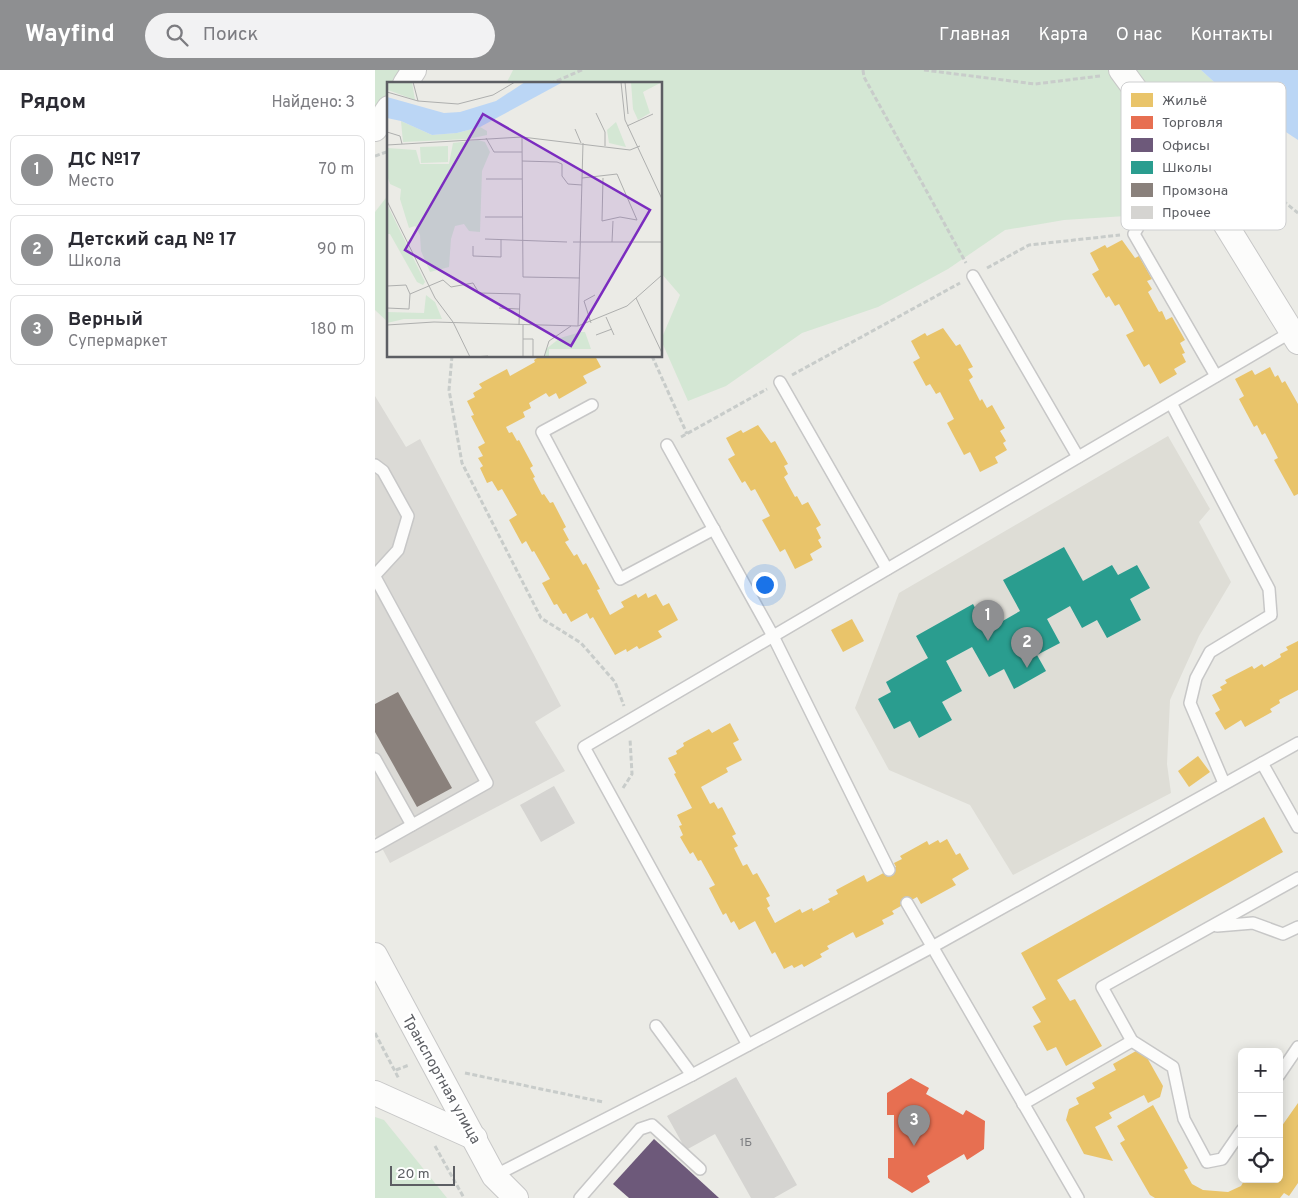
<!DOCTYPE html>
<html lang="ru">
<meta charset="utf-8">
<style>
body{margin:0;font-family:Overpass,sans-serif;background:#f2f2f3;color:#2b2b33}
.controls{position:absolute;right:15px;bottom:15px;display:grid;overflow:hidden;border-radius:8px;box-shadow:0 2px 12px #0003}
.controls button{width:45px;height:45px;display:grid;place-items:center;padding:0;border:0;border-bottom:1px solid #e1e1e2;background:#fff;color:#2b2b33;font:25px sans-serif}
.scale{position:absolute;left:15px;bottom:12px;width:65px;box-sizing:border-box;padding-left:5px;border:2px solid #5c5e63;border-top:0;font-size:14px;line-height:18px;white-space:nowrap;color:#5c5e63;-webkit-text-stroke:4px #fff;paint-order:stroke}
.you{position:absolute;left:389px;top:514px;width:18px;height:18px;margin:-12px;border:4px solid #fff;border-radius:50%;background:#1a73e8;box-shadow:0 0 0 8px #1a73e833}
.badge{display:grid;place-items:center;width:32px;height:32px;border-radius:50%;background:#8e8f91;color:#fff;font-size:16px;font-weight:700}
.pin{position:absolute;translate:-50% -41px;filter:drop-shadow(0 1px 2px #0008)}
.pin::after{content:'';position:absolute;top:26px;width:18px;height:15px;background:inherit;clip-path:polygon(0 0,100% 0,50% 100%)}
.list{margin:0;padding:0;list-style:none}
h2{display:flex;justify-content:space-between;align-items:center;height:65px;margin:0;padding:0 20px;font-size:21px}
h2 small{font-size:16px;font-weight:400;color:#7c7c81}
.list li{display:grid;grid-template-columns:32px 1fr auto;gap:15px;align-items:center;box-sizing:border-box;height:70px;margin:0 10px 10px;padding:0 10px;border:1px solid #e1e1e2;border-radius:8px}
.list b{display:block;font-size:19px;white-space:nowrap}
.list p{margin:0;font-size:16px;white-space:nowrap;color:#7c7c81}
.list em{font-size:16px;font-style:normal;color:#7c7c81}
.icon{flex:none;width:28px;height:28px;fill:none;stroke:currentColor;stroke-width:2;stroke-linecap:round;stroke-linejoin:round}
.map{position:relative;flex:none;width:923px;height:1128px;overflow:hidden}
header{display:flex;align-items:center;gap:30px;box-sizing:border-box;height:70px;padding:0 25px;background:#8e8f91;color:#fff}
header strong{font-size:24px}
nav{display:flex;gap:28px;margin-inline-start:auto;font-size:18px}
.search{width:350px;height:45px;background:#f2f2f3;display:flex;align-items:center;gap:12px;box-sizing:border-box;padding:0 18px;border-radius:28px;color:#7c7c81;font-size:19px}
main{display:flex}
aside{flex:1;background:#fff}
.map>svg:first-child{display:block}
.industrial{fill:#dbdad6}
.education{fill:#deddd6}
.green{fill:#d4e7d4}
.water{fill:#bbd6f5}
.homes{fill:#e9c46a}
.shops{fill:#e76f51}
.offices{fill:#6d597a}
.schools{fill:#2a9d8f}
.industry{fill:#8a817c}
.building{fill:#d5d4d1}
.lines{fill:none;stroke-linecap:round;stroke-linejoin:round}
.lane-casing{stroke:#c7c7c7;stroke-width:14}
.street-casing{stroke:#c7c7c7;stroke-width:26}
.path{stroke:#c8ccca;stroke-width:3;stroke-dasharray:5 2.5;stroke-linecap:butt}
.lane{stroke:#fcfcfb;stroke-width:11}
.street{stroke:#fcfcfb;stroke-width:24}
.labels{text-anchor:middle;stroke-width:5;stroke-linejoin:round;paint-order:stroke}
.number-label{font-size:12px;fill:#7b7c7f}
.street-label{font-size:15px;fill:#5c5e63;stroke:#fff}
.inset-road{fill:none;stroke:#aeafae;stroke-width:1}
.view{fill:#7b2cbf;fill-opacity:0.15;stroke:#7b2cbf;stroke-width:2.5}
.inset-edge{fill:none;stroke:#5c5e63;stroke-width:2.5}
.key{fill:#fff;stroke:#cecfd0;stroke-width:1}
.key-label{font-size:14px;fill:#5c5e63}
</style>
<header>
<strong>Wayfind</strong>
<div class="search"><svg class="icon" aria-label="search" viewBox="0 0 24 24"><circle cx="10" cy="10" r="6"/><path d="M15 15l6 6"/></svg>Поиск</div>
<nav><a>Главная</a><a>Карта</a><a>О нас</a><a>Контакты</a></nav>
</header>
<main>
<aside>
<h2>Рядом<small>Найдено: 3</small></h2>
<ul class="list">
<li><span class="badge">1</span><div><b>ДС №17</b><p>Место</p></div><em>70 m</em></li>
<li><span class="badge">2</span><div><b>Детский сад № 17</b><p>Школа</p></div><em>90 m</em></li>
<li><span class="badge">3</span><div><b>Верный</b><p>Супермаркет</p></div><em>180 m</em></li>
</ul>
</aside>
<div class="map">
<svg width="923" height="1128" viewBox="0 0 923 1128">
<rect width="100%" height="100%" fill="#ebebe6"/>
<!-- industrial -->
<path class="industrial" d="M0,326l31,51 14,-8 141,267 -26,16 30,49 -175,92 -15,-28z"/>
<!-- education -->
<path class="education" d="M793,366l42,73 -11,13 32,60 -32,54 -29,64 -3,64 4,29 -158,82 -43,-70 -81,-35 -34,-62 44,-115z"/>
<!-- green -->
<g class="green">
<path d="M0,0h28l-9,14h-5v8l-14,20z"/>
<path d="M138,0h600l37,49 9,42 -33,55 -62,4 -59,10 -57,39 -70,38 -76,26 -76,53 -38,15 -27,-61 19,-45 -19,-22v-189h-155z"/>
<path d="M756,0h70l24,22 11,22 -12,26 -23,8z"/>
<path d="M14,124v129l-14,-13v-98z"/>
<path d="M0,1047l9,3 63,78h-72z"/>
</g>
<!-- water -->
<path class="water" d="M826,0h97v70l-73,-48z"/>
<!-- homes -->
<g class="homes">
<path d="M747,170l13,18 4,-2 13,23 -5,2 5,8 -4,3 11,20 3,-1 4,9 6,-3 13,23 -5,3 5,10 -3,1 4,8 -12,7 3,5 -17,10 -11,-20 -5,3 -18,-32 8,-4 -15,-27 -4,2 -6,-10 -3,2 -14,-24 7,-4 -9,-17 15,-8 2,3z"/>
<path d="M568,258l13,18 4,-2 13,23 -5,2 5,8 -4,3 11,21 2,-2 5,9 5,-3 13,23 -5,3 6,10 -3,2 4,7 -12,7 3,6 -18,9 -10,-20 -6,3 -17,-32 7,-4 -14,-27 -4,2 -6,-10 -4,2 -13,-24 7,-4 -9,-17 14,-8 2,3z"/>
<path d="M165,286h55l6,11 -18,9 4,7 -28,16 -3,-6 -7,4 -3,-4 -17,10 2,5 -8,4 2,5 -19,10 3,6 3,-1 5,9 2,-1 14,26 -3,2 5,9 -2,1 9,17 2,-1 6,9 3,-1 13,25 -3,2 6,11 -4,2 9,14 3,-2 6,11 3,-2 14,26 -3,1 13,25 14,-8 -3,-5 15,-8 2,4 8,-5 2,5 8,-4 7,12 6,-3 9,17 -20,11 4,6 -23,12 -2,-3 -10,6 -1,-3 -11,6 -22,-38 -3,2 -3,-6 -16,9 -5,-9 -3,1 -6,-10 -3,1 -12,-22 8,-4 -16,-28 -2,1 -6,-11 -4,3 -13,-24 8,-5 -15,-26 -4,2 -6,-10 -5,2 -7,-15 3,-2 -5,-8 5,-2 -5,-9 7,-4 -14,-27 3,-1 -7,-14 8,-4 -2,-4 9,-5 -3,-4 28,-15 3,7 25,-14 -1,-2z"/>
<path d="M895,297l5,10 3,-2 4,8 3,-2 13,23v90l-4,2 -20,-36 4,-2 -13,-25 -3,2 -5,-10 -3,2 -15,-28 5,-3 -9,-17 17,-9 3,5z"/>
<path d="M383,355l13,18 4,-2 13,23 -4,2 4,8 -4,3 11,20 2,-1 5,9 6,-3 13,23 -5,3 5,10 -3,2 4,7 -12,7 3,6 -18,9 -10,-20 -5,3 -18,-32 8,-4 -15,-27 -4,2 -6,-10 -3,2 -14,-24 7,-4 -9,-17 15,-8 2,3z"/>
<path d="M477,549l12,22 -21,11 -12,-22z"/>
<path d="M923,571v49l-19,10 1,3 -10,6 2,3 -27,15 -4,-7 -16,10 -10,-17 5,-3 -8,-15 10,-5 -2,-3 7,-4 -2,-3 27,-14 2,3 8,-5 2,3 17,-10 -1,-3 8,-4 -2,-3z"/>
<path d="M355,653l9,17 -6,3 9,17 -16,8 2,4 -27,15 9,17 4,-2 4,7 4,-2 14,27 -4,2 6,10 -4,2 9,18 4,-2 6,11 4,-2 13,23 -4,2 4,8 -3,2 8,15 25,-14 2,4 10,-5 1,3 17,-9 -2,-3 10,-5 -2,-4 28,-15 3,7 22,-12 7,-3 -2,-4 8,-4 -2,-3 27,-15 2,4 9,-5 2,3 7,-4 9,16 4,-2 9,16 -17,10 4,6 -35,19 -4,-7 -25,14 2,3 -12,6 2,4 -28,14 -3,-6 -26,14 2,3 -9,5 2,3 -18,10 -2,-3 -8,4 -2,-3 -8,4 -9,-17 -3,2 -17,-33 -16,9 -5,-9 -3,2 -5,-10 -3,2 -14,-27 6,-3 -14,-25 -3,1 -5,-9 -3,2 -10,-17 3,-2 -4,-9 3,-1 -5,-10 15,-7 -18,-34 2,-1 -8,-15 9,-4 -1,-3 8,-5 -1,-3 26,-14 3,4z"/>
<path d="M823,686l12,16 -21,15 -11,-16z"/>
<path d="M889,747l19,35 -226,128 13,21 5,-2 27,47 -36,20 -10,-19 -9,4 -14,-25 8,-4 -9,-15 14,-8 -25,-46z"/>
<path d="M761,981l9,3 18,32 -3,11 -12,6 -4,-8 -35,18 3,5 -17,9 18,34 -29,-7 -18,-34 3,-11 10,-5 -3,-6 19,-10 -3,-5 24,-13 -3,-6z"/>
<path d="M923,1033v80l-9,13 -5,-3 -4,5h-125l-5,-3 -30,-52 5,-3 -8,-14 36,-21 35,63 -4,2 8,14 11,6 25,2 13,-6 4,-7h34v-49z"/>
</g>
<!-- shops -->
<path class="shops" d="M536,1008l18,10 -3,6 37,21 3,-5 19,11 -1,28 -17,11 -3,-6 -37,22 3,6 -18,11 -24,-15v-20h6v-43h-7v-22z"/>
<!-- offices -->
<path class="offices" d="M279,1069l30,27 35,32h-90l-16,-14z"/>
<!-- schools -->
<path class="schools" d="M689,477l19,34 29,-16 6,10 19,-10 13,23 -20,11 11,21 -34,18 -10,-18 -15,8 -12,-22 -23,13 13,24 -23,12 9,16 -32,18 -10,-20 -15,8 -17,-30 -26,14 16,30 -20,11 10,18 -33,18 -9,-17 -16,8 -16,-30 13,-7 -5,-10 42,-24 -12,-22 57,-32 14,26 33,-19 -17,-31z"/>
<!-- industry -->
<path class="industry" d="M23,622l54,96 -35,19 -42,-75v-28z"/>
<!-- building -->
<g class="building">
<path d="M179,716l21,37 -34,19 -21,-37z"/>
<path d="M361,1007l61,108 -23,13h-23l-36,-64 -29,16 -19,-34z"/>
</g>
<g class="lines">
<!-- lane casing -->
<g class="lane-casing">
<g id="lane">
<path d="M806,82l-47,82 82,142"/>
<path d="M598,206l105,181"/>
<path d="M405,312l107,187"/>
<path d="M796,333l98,186 2,26 -61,37 -14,26 -6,25 34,80"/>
<path d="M217,335l-50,27 78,147 94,-50"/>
<path d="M292,375l106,191 116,234"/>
<path d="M0,395l8,6 25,45 -10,34 -23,25"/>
<path d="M0,507l112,206 -112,63"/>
<path d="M0,689l37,66"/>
<path d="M887,693l36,64"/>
<path d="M532,833l171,295"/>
<path d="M842,856l36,-3 30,11 15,-7"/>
<path d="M281,956l36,49"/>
<path d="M373,975l-164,-298 709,-416"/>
<path d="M904,1005l19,-28"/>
<path d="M648,1034l109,-63"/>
<path d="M867,1060l-20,29 -15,3 -23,-43 -11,-52 -41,-26 -30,-54 196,-109"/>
<path d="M119,1106l198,-101 240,-128 366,-204"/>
<path d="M205,1128l60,-69 12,-4 48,44"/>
</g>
</g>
<!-- street casing -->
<g class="street-casing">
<g id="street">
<path d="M746,0l60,82 117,190"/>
<path d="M30,14l9,-14"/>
<path d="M0,59l14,-21"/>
<path d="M0,885l119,221 22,22"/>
<path d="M0,1023l100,45"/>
</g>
</g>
<!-- path -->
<g class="path">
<path d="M488,0l1,7 102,186"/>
<path d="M549,0l111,14 65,-8"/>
<path d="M175,14l32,-14"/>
<path d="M806,43l31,20 48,49 38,31"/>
<path d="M0,86l14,-5"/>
<path d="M612,198l42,-23 91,-10"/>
<path d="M77,286l-3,34 13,73 79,155 40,25 34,39 9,24"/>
<path d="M277,286l35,78"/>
<path d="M417,305l168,-92"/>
<path d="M306,367l86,-48"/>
<path d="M248,718l9,-14 -2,-35"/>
<path d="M0,963l24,46"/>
<path d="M21,1000l13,-5"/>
<path d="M90,1003l138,29"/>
<path d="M60,1076l29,52"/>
</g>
<!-- lane -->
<use href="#lane" class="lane"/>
<!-- street -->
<use href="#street" class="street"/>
</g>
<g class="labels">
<!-- number labels -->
<g class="number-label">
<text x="371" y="1076">1Б</text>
</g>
<!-- street labels -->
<g class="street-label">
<text transform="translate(67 1009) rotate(61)" y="5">Транспортная улица</text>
</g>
</g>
<!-- overview -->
<g transform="translate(12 12)">
<rect width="275" height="275" fill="#ebebe6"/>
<path d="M1,0h24l3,18 -27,-10zM244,0h31l-19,10 7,21 -12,7 -5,-11zM14,39l31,14 25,-2 23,-6 7,4v4l-19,4 -65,3zM229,40l10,25 -17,-4 -2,-13zM91,58l7,2 5,10 -8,19 -2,61 -11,-1 -5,-7 -9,2 -4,13 -2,28 -19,5 -9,-21 -1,-16 -5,-9 -6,2 -9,-29 1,-10 -11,-5 -3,-9v-27l29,2 4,14h29l4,-21zM61,64v16l-27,1 -1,-16zM0,122l38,78 -2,3 -6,-3 -27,-48h-3zM39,213l9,7 7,17h-38l-17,4v-11l37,1zM194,250h4l6,17h-42v8h-4l1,-8 14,-11z" fill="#d4e7d4"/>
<path d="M138,0h38l-83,45 -23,6 -25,2 -31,-14 -14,-3v-21l57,16 16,-1 36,-11z" fill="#bbd6f5"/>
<path class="inset-road" d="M26,0l5,19M234,0l4,38 37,79M238,0l3,32M0,10l31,9 40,3 35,-9 22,-13M209,31l9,19v14M240,44l26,-12M188,47l6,14M0,50l13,4 2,8M135,55l1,140 57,1M99,56l8,14h28M0,63l135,-8 108,13 10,-4M135,79l35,1 5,2v12l6,8 14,1M195,96l35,-4 20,46 -17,-3 -18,4 1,-43M99,97h36M0,119l48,97 18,24 17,35M98,135h37M98,157l82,3M186,160h89M225,160l1,-21M86,164v10l28,1v-18M0,204l19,-1 4,9 -1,15 -22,-1M23,212l33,-14 8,7 22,-4 6,10 41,1 -1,31M249,216l26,55M112,226l20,1M219,235l8,18M204,241l-7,-22 11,-6M0,243l47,-3 144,4 49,-20 35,-31M191,244l5,-183M209,253l16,-6M136,257h10v18M86,275l15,-1M136,275v-32M157,275l5,-16 22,-15"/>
<path class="view" d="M96,32l167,96 -79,136 -166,-96z"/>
<rect width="275" height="275" class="inset-edge"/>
</g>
<!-- legend -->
<rect x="746" y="12" width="165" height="148" rx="8" class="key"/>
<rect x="756" y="23" width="22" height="14" fill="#e9c46a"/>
<rect x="756" y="46" width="22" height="13" fill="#e76f51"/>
<rect x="756" y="68" width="22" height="14" fill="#6d597a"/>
<rect x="756" y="91" width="22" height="13" fill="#2a9d8f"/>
<rect x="756" y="113" width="22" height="14" fill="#8a817c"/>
<rect x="756" y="136" width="22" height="13" fill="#d5d4d1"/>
<g class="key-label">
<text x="787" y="35">Жильё</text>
<text x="787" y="57">Торговля</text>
<text x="787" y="80">Офисы</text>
<text x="787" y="102">Школы</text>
<text x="787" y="125">Промзона</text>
<text x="787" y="147">Прочее</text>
</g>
</svg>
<div class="controls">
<button>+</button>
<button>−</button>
<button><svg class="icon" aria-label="locate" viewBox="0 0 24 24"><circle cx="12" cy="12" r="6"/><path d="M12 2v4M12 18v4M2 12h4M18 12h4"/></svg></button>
</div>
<div class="scale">20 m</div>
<div class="you"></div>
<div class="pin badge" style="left:613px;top:571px">1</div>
<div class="pin badge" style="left:652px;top:598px">2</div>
<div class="pin badge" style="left:539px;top:1076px">3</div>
</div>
</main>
